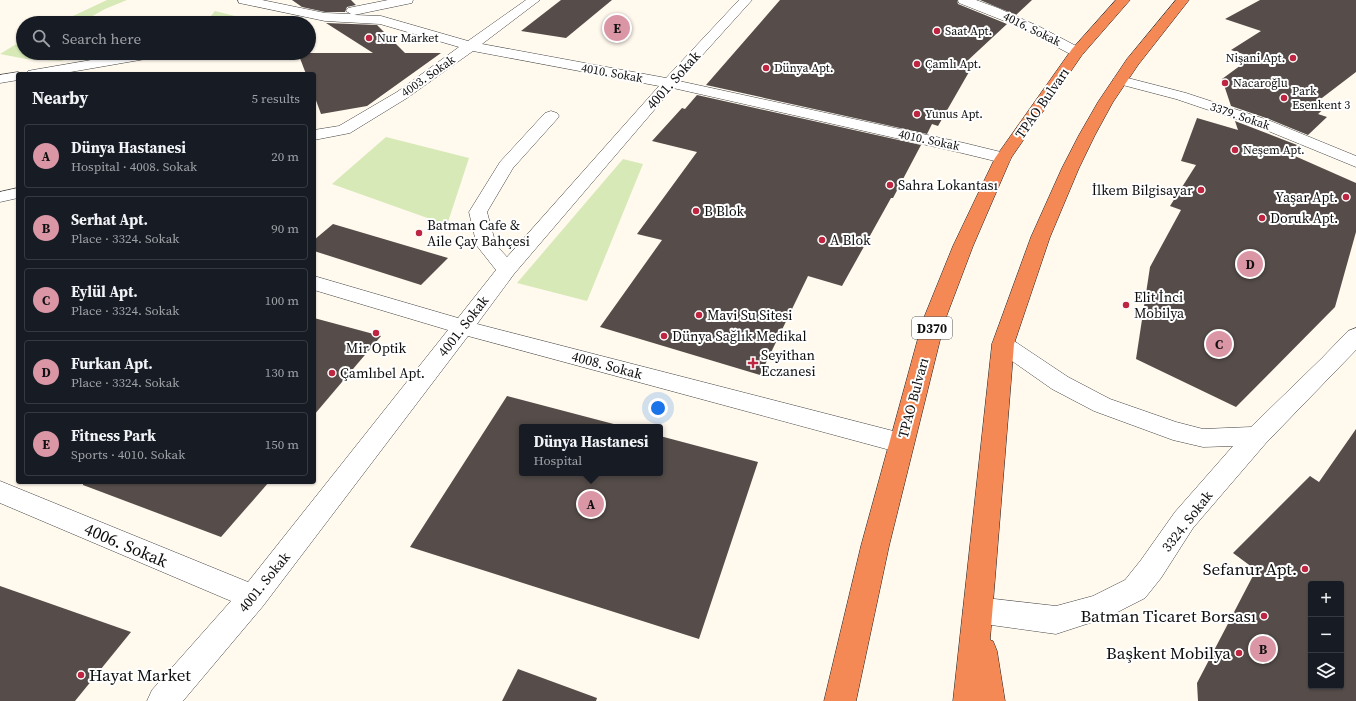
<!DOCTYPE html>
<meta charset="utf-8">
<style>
body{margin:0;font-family:"Source Serif 4",serif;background:#242831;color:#f1f3f6}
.controls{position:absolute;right:12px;bottom:12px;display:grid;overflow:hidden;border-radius:4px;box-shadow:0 1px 3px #0004}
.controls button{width:36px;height:36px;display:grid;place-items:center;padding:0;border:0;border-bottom:1px solid #363941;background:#171b24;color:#f1f3f6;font:20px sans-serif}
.you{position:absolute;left:658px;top:408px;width:14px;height:14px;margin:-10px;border:3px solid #fff;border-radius:50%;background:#1a73e8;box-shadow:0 0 0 6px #1a73e833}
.badge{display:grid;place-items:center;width:26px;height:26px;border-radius:50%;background:#da96a5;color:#111;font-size:13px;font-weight:700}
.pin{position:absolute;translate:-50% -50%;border:2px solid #fff;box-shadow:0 1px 4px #0006}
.popup{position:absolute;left:519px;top:424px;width:144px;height:52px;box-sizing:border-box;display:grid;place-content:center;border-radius:4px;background:#171b24;filter:drop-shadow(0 1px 3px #0005);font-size:13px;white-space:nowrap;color:#9ea1a6}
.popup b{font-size:15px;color:#f1f3f6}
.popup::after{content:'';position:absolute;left:50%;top:100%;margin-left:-8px;border:8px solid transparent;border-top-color:#171b24}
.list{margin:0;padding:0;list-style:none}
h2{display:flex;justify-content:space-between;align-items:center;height:52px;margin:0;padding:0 16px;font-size:17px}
h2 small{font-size:13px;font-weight:400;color:#9ea1a6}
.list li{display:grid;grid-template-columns:26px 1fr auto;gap:12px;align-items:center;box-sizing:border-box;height:64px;margin:0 8px 8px;padding:0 8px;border:1px solid #363941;border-radius:4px}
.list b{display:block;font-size:15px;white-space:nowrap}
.list p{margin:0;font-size:13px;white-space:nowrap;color:#9ea1a6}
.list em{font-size:13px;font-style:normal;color:#9ea1a6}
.icon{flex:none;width:22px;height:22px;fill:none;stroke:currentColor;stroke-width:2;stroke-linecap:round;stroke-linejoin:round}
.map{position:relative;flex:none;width:1356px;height:701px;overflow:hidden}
.search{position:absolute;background:#171b24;box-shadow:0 1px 3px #0004;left:16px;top:16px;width:300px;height:44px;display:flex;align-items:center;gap:10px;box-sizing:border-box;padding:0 14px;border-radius:22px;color:#9ea1a6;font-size:15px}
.panel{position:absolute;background:#171b24;box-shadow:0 1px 3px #0004;left:16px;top:72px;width:300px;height:412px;border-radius:4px}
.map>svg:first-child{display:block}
.green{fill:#d8e9b8}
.building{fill:#564d4a;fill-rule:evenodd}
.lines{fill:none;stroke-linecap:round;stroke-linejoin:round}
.minor-casing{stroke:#414141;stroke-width:1}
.highway-casing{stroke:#1f1f1f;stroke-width:1}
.minor{fill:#fff;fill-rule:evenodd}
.highway{fill:#f58956;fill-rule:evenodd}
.poi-dot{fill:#be2541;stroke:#fff;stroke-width:1.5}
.labels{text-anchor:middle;stroke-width:4;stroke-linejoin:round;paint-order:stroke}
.far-street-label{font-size:12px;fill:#0e0e0e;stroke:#fff}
.far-poi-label{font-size:12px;fill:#0e0e0e;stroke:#fff;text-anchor:start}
.shield{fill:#fff;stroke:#565656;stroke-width:1}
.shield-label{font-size:13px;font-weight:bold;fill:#0e0e0e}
.street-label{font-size:14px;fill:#0e0e0e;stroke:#fff}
.poi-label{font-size:14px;fill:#0e0e0e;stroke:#fff;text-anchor:start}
.near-street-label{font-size:17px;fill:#0e0e0e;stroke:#fff}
.near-poi-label{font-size:17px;fill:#0e0e0e;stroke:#fff;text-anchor:end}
</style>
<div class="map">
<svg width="1356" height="701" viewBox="0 0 1356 701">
<rect width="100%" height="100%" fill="#fff9ee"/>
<!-- green -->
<g class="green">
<path d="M107,0h20l-22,9 -25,14h-22z"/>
<path d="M215,11l48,12h-58z"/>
<path d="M23,40v13h48l-9,8 -36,-2 -26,-5z"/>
<path d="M386,137l83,21 -22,67 -115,-41z"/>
<path d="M623,159l20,5 -56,137 -70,-18z"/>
</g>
<!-- building -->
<g class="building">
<path d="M292,0h59l5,5 -9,2 -2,5h-20l-23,-5z"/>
<path d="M561,0h51l-46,38 -45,-7z"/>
<path d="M780,0h177l1,4 49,20 -42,39 8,2 -35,61 -6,-2 -5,10 -221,-49z"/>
<path d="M980,0h52l-16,15z"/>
<path d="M1260,0h96v72l-38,29 11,3 -11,10 9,3 -19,18 -39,-16 -38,-13 -9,-27 30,-22 -21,-7 30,-19 -36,-12z"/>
<path d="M326,23l51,2 28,28h36l-74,53 -46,8 -7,-19v-21h-8l-8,-21h75z"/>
<path d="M697,95l224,50 -28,53h-2l-49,88 -34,-10 -48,99 -160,-48 62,-87 -25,-6 60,-82 -45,-11 30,-33 3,1z"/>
<path d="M1197,118l41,12 -3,-9 62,24 -9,8 68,30v49l-21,75 -99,100 -100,-48 14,-92 31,-57 -11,-4 26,-41 -15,-4z"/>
<path d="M333,224l115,34 -27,27 -107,-34v-11z"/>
<path d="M314,318l67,18 -67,79z"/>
<path d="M507,396l118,31h-103v46h138v-37l98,26 -59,177 -289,-92z"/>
<path d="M1356,429v272h-158l-1,-18 59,-113 -23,-17 77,-77 9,6zM1311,584h30v102h-30z"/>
<path d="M83,482h186l-48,55 -138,-52z"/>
<path d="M0,586l131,46 -56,69h-75z"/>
<path d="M518,669l79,29 -1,3h-94z"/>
</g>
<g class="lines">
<!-- minor casing -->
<g class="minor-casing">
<g id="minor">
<path d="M238,0h24l63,13 26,1 -5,-3 2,-3 40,-8h25l-1,3 -5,1 -53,11 27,1 87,25 58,-41h14l-58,44 184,34 73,-78h13l-73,81 285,62 45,11 2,4 -2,4 -6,1 -41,-10 -289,-65 -159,186 -37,50 424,109 9,3 3,7 -3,7 -9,3 -433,-117 -205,270 -80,95h-36l5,-11 79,-89 -231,-98v-22l248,101 200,-252 -134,-40v-14l144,42 38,-48 -19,-24 -8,-34 31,-50 45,-49 6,-2 6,2 2,3 -2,3 -44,49 -26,44 9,33 11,12 152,-171 -186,-35 -66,47 -57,35 -36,7v-10l25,-4 58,-34 62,-45 -79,-23 -55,-3 -81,-17 -5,-1z"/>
<path d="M958,0h18l22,8 42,19 42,22 2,3 -2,3 -5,1 -5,-1 -55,-29 -58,-23z"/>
<path d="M132,53h32l-2,3 -5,1 -98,17h-33l2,-3 5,-1z"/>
<path d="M18,72l6,2h-6v6l-18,3v-8z"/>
<path d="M1120,76l66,17 82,27 88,36v11l-100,-41 -80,-27 -61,-16 -2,-3 2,-3z"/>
<path d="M18,188v10l-18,4v-10z"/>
<path d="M1356,328v22l-90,93 -73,85 -32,50 -16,20 -37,19 -52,17 -79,-11 -10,-4 -4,-9 4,-9 10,-4 79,9 37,-10 32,-16 16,-20 34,-48 58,-66 -30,1 -30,-7 -79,-29 -42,-22 -57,-40 -3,-5 3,-5 8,-3 8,3 57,38 42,22 66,23 27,7 48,-2 71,-69 26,-27z"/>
</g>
</g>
<!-- highway casing -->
<g class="highway-casing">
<g id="highway">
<path d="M1116,0h14l-48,55 -71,103 -38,88 -28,74 -56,226 -33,155h-32l37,-155 62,-226 30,-74 42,-88 77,-109z"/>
<path d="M1176,0h13l-51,65 -25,37 -18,33 -16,33 -29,69 -36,107 -24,296 3,1 4,10 8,50h-52l39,-357 39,-107 31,-69 17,-33 19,-33 29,-43z"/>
</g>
</g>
<!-- minor -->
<use href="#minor" class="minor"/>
<!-- highway -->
<use href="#highway" class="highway"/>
</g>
<!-- markers -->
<g class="poi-dot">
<circle cx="937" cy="31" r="4"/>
<circle cx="369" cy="38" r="4"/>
<circle cx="1293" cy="58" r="4"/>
<circle cx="917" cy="64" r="4"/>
<circle cx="766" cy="68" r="4"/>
<circle cx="1225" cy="83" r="4"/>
<circle cx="1284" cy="98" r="4"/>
<circle cx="917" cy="114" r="4"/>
<circle cx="1235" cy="150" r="4"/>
<circle cx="890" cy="185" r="4"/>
<circle cx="1201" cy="190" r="4"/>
<circle cx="1346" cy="197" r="4"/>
<circle cx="696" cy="211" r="4"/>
<circle cx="1262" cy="218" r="4"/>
<circle cx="419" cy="233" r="4"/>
<circle cx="822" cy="240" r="4"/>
<circle cx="1126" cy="305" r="4"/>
<circle cx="699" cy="315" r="4"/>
<circle cx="376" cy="333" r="4"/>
<circle cx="664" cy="336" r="4"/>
<path d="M751 357h4v4h4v4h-4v4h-4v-4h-4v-4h4z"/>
<circle cx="332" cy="373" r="4"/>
<circle cx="1305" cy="569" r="4"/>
<circle cx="1264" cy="616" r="4"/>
<circle cx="1239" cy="653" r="4"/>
<circle cx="81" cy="675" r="4"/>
</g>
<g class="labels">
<!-- far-street labels -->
<g class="far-street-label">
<text transform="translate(1032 29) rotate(26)" y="4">4016. Sokak</text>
<text transform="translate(612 73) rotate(10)" y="4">4010. Sokak</text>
<text transform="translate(428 76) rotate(-35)" y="4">4003. Sokak</text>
<text transform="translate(1240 116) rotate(19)" y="4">3379. Sokak</text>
<text transform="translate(929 140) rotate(12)" y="4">4010. Sokak</text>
</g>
<!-- far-poi labels -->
<g class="far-poi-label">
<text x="945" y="35">Saat Apt.</text>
<text x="377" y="42">Nur Market</text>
<text x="1285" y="62" text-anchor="end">Nişani Apt.</text>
<text x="925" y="68">Çamlı Apt.</text>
<text x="774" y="72">Dünya Apt.</text>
<text x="1233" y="87">Nacaroğlu</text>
<text x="1292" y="95">Park<tspan x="1292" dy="14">Esenkent 3</tspan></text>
<text x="925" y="118">Yunus Apt.</text>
<text x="1243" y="154">Neşem Apt.</text>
</g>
<!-- shield labels -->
<rect class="shield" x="912" y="317" width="40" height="22" rx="3"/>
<g class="shield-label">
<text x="932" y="333">D370</text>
</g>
<!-- street labels -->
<g class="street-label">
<text transform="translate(673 80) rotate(-48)" y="5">4001. Sokak</text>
<text transform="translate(1042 103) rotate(-55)" y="5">TPAO Bulvarı</text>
<text transform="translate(463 326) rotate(-52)" y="5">4001. Sokak</text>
<text transform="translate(607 365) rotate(15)" y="5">4008. Sokak</text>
<text transform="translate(913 398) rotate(-75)" y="5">TPAO Bulvarı</text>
<text transform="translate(1187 521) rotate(-52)" y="5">3324. Sokak</text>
<text transform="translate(264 582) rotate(-51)" y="5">4001. Sokak</text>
</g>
<!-- poi labels -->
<g class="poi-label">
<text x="898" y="190">Sahra Lokantası</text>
<text x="1193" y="195" text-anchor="end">İlkem Bilgisayar</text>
<text x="1338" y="202" text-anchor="end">Yaşar Apt.</text>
<text x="704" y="216">B Blok</text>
<text x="1270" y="223">Doruk Apt.</text>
<text x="427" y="230">Batman Cafe &amp;<tspan x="427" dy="16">Aile Çay Bahçesi</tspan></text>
<text x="830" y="245">A Blok</text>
<text x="1134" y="302">Elit İnci<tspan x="1134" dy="16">Mobilya</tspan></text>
<text x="707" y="320">Mavi Su Sitesi</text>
<text x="672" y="341">Dünya Sağlık Medikal</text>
<text x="376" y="353" text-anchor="middle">Mir Optik</text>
<text x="761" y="360">Seyithan<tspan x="761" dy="16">Eczanesi</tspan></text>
<text x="340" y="378">Çamlıbel Apt.</text>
</g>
<!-- near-street labels -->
<g class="near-street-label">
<text transform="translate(126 545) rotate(23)" y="6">4006. Sokak</text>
</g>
<!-- near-poi labels -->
<g class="near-poi-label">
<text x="1297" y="575">Sefanur Apt.</text>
<text x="1256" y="622">Batman Ticaret Borsası</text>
<text x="1231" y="659">Başkent Mobilya</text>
<text x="89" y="681" text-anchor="start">Hayat Market</text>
</g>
</g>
</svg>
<div class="controls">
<button>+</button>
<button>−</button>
<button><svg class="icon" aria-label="layers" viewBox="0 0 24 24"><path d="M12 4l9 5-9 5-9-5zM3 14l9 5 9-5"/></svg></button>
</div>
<div class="you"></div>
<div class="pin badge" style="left:591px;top:504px">A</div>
<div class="popup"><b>Dünya Hastanesi</b>Hospital</div>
<div class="pin badge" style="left:1263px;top:649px">B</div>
<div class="pin badge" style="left:1219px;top:344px">C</div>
<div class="pin badge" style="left:1250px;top:264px">D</div>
<div class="pin badge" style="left:617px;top:28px">E</div>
<div class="search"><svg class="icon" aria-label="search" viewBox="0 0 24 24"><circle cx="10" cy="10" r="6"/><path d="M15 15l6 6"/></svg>Search here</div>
<section class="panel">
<h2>Nearby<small>5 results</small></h2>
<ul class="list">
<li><span class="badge">A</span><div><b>Dünya Hastanesi</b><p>Hospital · 4008. Sokak</p></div><em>20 m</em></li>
<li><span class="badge">B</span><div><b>Serhat Apt.</b><p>Place · 3324. Sokak</p></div><em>90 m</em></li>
<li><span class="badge">C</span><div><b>Eylül Apt.</b><p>Place · 3324. Sokak</p></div><em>100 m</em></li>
<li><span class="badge">D</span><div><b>Furkan Apt.</b><p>Place · 3324. Sokak</p></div><em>130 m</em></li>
<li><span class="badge">E</span><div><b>Fitness Park</b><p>Sports · 4010. Sokak</p></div><em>150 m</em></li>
</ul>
</section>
</div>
